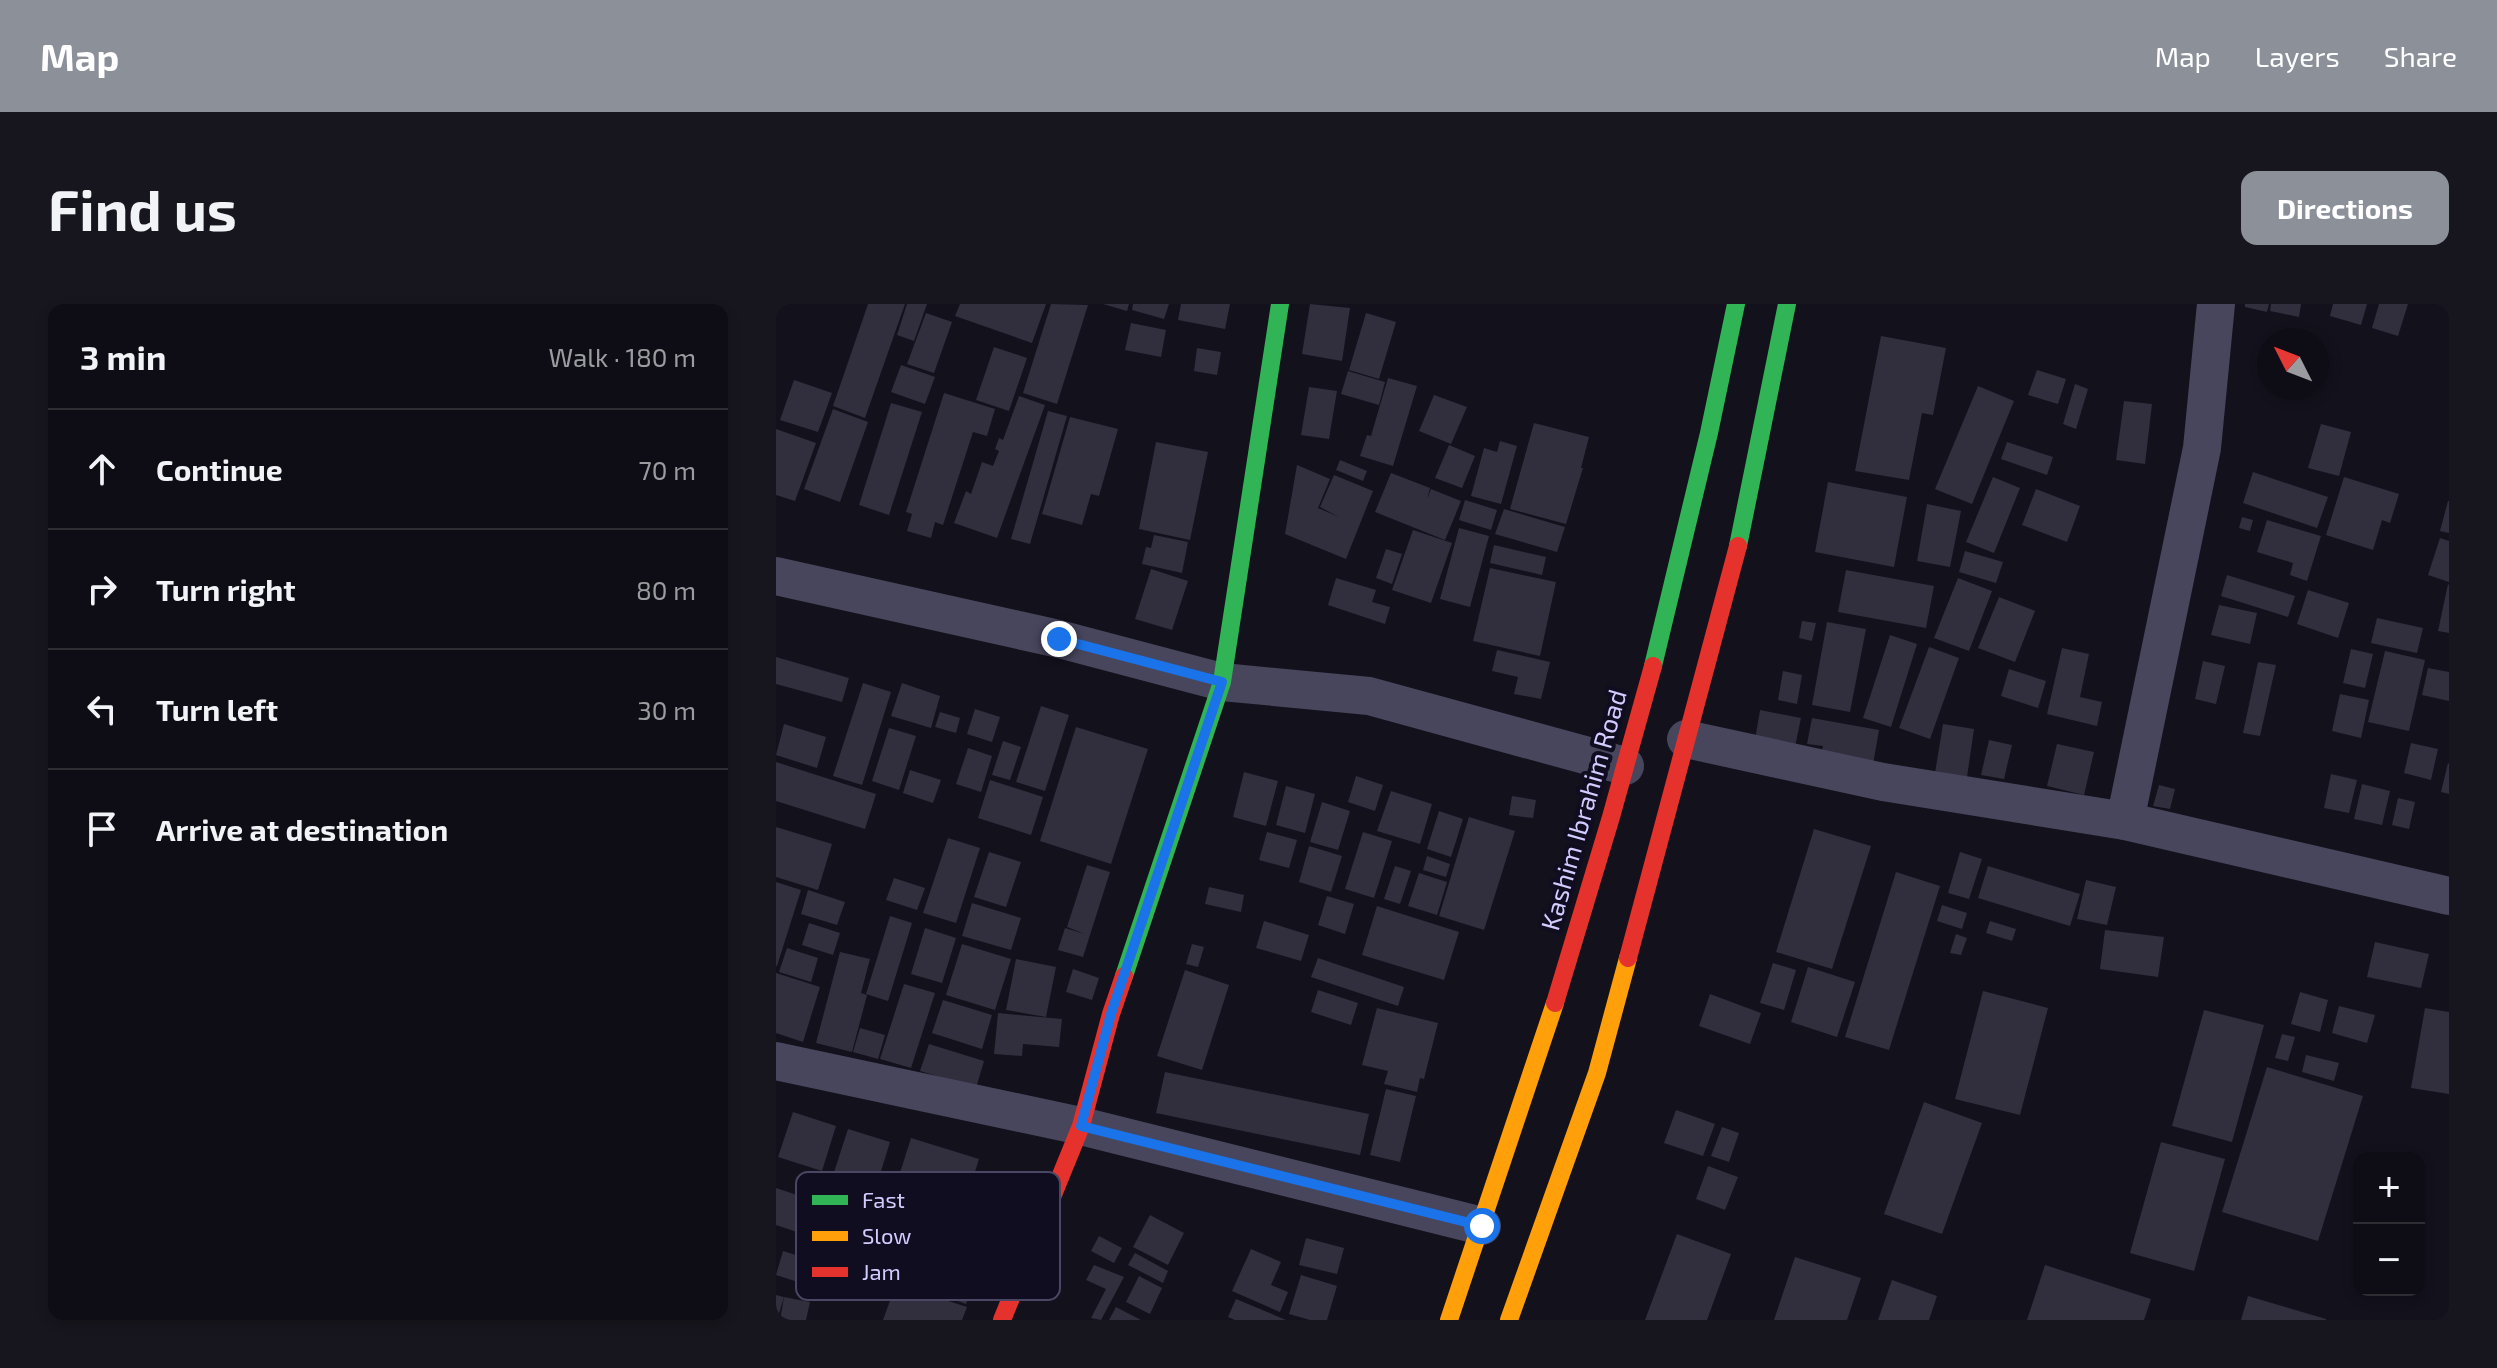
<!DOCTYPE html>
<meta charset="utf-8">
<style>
body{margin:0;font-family:"Exo 2",sans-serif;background:#17161e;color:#f1f3f6}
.controls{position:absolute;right:24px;bottom:24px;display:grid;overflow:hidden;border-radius:16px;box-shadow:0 4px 12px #0003}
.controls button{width:72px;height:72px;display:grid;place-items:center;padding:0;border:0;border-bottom:2px solid #2e2d34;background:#0e0d15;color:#f1f3f6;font:40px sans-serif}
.compass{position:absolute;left:1481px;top:24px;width:72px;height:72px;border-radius:50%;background:#0e0d15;box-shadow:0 4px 12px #0003;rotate:312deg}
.stop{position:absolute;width:24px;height:24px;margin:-18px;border:6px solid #1a73e8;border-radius:50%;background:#fff}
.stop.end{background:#1a73e8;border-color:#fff;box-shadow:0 2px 8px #0008}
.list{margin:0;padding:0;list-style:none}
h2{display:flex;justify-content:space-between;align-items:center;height:104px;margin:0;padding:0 32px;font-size:34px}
h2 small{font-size:26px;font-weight:400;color:#9b9ca0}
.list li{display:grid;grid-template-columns:52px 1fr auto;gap:24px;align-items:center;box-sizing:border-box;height:120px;padding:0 32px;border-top:2px solid #2e2d34}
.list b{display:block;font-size:30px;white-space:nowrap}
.list em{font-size:26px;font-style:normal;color:#9b9ca0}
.icon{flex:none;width:44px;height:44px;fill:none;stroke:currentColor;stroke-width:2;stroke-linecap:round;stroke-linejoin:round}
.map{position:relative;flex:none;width:1673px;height:1016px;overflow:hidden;border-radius:16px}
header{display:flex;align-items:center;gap:48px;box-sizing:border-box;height:112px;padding:0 40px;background:#8c9099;color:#fff}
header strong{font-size:38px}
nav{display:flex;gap:44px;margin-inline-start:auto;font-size:28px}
.intro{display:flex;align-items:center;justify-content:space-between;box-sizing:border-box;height:192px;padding:0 48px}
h1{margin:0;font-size:56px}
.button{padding:20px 36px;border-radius:16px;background:#8c9099;color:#fff;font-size:28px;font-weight:700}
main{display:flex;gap:48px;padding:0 48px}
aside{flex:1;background:#0e0d15;border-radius:16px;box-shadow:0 4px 12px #0003}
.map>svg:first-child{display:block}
.building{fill:#312e3e}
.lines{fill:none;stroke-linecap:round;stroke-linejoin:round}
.street{stroke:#47465d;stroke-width:38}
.fast{stroke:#30b455;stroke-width:18}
.slow{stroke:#ff9f0a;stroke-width:18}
.jam{stroke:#e5322d;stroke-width:18}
.route{stroke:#1a73e8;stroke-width:10}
.labels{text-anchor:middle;stroke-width:8;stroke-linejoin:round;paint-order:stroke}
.street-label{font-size:26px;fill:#d3ccff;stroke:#100d20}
.key{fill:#100d20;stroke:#4a4663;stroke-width:2}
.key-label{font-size:22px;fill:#d3ccff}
</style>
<header>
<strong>Map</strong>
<nav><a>Map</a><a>Layers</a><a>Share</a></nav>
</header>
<div class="intro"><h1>Find us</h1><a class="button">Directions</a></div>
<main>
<aside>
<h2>3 min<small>Walk · 180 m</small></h2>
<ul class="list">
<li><svg class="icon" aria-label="ahead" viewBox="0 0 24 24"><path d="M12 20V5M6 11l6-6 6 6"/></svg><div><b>Continue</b></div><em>70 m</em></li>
<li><svg class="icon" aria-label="right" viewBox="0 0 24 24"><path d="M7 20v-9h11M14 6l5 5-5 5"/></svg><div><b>Turn right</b></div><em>80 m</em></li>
<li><svg class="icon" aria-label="left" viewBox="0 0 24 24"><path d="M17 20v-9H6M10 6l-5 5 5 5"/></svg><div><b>Turn left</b></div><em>30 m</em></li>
<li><svg class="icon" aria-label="arrive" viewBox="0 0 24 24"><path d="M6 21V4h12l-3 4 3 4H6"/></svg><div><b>Arrive at destination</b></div></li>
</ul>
</aside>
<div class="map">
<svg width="1673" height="1016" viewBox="0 0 1673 1016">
<rect width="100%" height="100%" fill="#13111c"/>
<!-- building -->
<g class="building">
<path d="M92,0h37l-40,114 -32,-12z"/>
<path d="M131,0h20l-13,37 -17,-6z"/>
<path d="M184,0h86l-14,39 -77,-27z"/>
<path d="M275,0l37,1 -31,99 -34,-11z"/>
<path d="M327,0h26l-2,7z"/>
<path d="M357,0h36l-5,15 -32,-9z"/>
<path d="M405,0h49l-5,25 -47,-9z"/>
<path d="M534,0l40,4 -8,53 -40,-7z"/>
<path d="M1469,0h24l-2,8 -22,-5z"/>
<path d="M1495,0h30l-2,13 -29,-6z"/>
<path d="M1557,0h34l-6,21 -31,-9z"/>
<path d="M1603,0h29l-10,32 -26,-8z"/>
<path d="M150,9l26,9 -18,51 -27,-9z"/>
<path d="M590,9l30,9 -17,57 -30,-9z"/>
<path d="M355,19l35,7 -5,27 -36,-7z"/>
<path d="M1105,32l65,12 -13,67 -11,-2 -13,67 -54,-9z"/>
<path d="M218,43l33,11 -18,53 -33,-11z"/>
<path d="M421,44l24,4 -4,23 -23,-4z"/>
<path d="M125,61l34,12 -10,27 -34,-12z"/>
<path d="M1261,66l29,9 -8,25 -30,-9z"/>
<path d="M572,67l37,11 -6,23 -38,-11z"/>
<path d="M612,74l29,8 -24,80 -33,-10 7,-21 4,1z"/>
<path d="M18,76l38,13 -14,39 -38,-12z"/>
<path d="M1299,80l13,5 -12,40 -13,-5z"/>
<path d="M1202,82l36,15 -42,103 -37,-15z"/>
<path d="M533,83l28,4 -8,48 -28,-4z"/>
<path d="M168,89l51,16 -8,27 -14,-4 -30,93 -8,-3 -4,16 -24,-7 5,-17 -6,-2z"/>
<path d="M658,91l33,12 -16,37 -32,-13z"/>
<path d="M243,92l26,9 -48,133 -43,-15 12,-32 5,3 11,-32 11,4 6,-15 -4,-2 4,-11 4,2z"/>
<path d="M1348,97l28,3 -7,60 -29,-4z"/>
<path d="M115,99l31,9 -33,103 -30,-10z"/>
<path d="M57,105l35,13 -28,80 -36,-13z"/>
<path d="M272,107l19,5 -37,128 -19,-5z"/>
<path d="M294,113l48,12 -19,67 -8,-2 -9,31 -40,-11z"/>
<path d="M758,119l55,14 -8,31h2l-17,56 -56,-15z"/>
<path d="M1545,120l30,8 -12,44 -31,-8z"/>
<path d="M0,125l40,14 -21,58 -19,-6z"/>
<path d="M724,137l17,5 -16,58 -30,-8 13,-48 13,4z"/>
<path d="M380,138l52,10 -18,88 -51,-11z"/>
<path d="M1231,138l46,15 -6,18 -46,-16z"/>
<path d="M673,141l26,11 -13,32 -27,-10z"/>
<path d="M564,156l27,11 -4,10 -27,-11z"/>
<path d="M521,161l33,14 -12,29 21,9 -19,-10 14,-32 39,16 -27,68 -61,-25z"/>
<path d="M1477,168l75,25 -11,31 -74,-25z"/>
<path d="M615,169l39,15 -3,11 4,-10 30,12 -16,39 -70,-28z"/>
<path d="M1217,173l27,11 -26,65 -28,-11z"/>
<path d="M1568,173l55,17 -9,29 -8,-3 -9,30 -47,-15z"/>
<path d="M1052,178l79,15 -13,70 -79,-15z"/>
<path d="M1260,185l44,17 -13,36 -45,-17z"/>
<path d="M689,196l32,10 -6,20 -32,-10z"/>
<path d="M1672,197h1v32l-9,-2z"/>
<path d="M1151,200l34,7 -11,56 -33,-6z"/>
<path d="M728,205l61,18 -8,25 -62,-18z"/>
<path d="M1466,213l11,3 -3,11 -11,-3z"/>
<path d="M1491,216l54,16 -14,45 -17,-6 3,-12 -36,-11z"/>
<path d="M683,224l30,8 -19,71 -30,-8z"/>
<path d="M637,226l39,13 -21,60 -39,-13z"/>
<path d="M378,231l34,7 -6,31 -40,-9 4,-17 5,1z"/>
<path d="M1664,234l9,3v41l-21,-7z"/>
<path d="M718,241l52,12 -4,18 -52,-12z"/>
<path d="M610,245l16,5 -10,30 -16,-6z"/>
<path d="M1189,247l38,11 -7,21 -37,-11z"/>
<path d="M714,264l66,14 -16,74 -67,-15z"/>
<path d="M375,265l37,12 -16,49 -37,-11z"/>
<path d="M1070,266l88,16 -8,42 -88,-16z"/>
<path d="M1451,271l68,21 -7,21 -67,-21z"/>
<path d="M560,274l40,12 -4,12 18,5 -5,17 -57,-19z"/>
<path d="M1182,274l34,13 -23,60 -35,-13z"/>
<path d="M1672,280l1,1v48l-11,-2z"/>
<path d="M1532,286l41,13 -11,35 -41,-14z"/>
<path d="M1223,293l36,14 -20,51 -37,-14z"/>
<path d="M1443,301l38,8 -7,31 -39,-9z"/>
<path d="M1601,314l46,10 -6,25 -46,-10z"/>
<path d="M1026,317l14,2 -4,18 -13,-3z"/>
<path d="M1051,318l39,7 -16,83 -38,-7z"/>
<path d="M1114,331l27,9 -26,83 -28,-9z"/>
<path d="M1153,343l30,11 -29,81 -31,-11z"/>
<path d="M1286,344l27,6 -9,43 22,5 -5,24 -50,-12z"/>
<path d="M1575,345l22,5 -8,34 -22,-5z"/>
<path d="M721,346l53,12 -9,37 -27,-5 4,-17 -26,-6z"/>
<path d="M1609,347l40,9 -16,71 -41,-9z"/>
<path d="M0,353l73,21 -7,24 -66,-18z"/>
<path d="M1427,357l22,5 -9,38 -21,-5z"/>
<path d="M1482,358l18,3 -16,71 -17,-3z"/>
<path d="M1652,364l21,4v29l-27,-6z"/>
<path d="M1233,365l37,12 -8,27 -37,-12z"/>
<path d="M1007,367l19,4 -5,29 -19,-4z"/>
<path d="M87,379l28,9 -29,93 -29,-9z"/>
<path d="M126,379l38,13 -9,32 -40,-12z"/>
<path d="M1564,390l29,6 -8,38 -29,-7z"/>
<path d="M265,402l28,9 -24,76 -29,-9z"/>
<path d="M199,405l25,8 -8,25 -25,-8z"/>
<path d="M984,406l41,8 -6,29 -40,-7z"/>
<path d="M164,408l20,6 -4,15 -21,-6z"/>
<path d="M1036,414l67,12 -7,40 -52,-10 3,-14 -16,-2z"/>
<path d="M8,420l42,13 -9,31 -41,-13z"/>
<path d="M1167,420l31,5 -7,48 -32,-4z"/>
<path d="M300,423l72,22 -37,115 -71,-23z"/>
<path d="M113,424l27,8 -17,54 -27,-9z"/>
<path d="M1213,436l23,5 -8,34 -23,-4z"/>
<path d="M227,437l18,6 -11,33 -18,-5z"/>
<path d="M1635,439l27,6 -7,31 -27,-7z"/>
<path d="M1281,440l37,8 -10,43 -37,-9z"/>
<path d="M192,444l24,8 -11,36 -25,-8z"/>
<path d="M0,458l100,32 -11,35 -89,-28z"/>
<path d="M1672,459l1,1v30l-8,-2z"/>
<path d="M134,466l31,10 -8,23 -30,-10z"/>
<path d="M468,468l34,9 -12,45 -33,-9z"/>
<path d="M1555,470l26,6 -8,33 -25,-5z"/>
<path d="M580,472l27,9 -8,26 -27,-9z"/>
<path d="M214,476l53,17 -12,38 -53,-17z"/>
<path d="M1586,480l28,7 -8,34 -28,-6z"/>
<path d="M1383,481l16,4 -5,20 -17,-3z"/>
<path d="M510,482l29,8 -10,39 -29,-8z"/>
<path d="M615,487l41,13 -12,40 -43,-13z"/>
<path d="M736,492l24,4 -3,18 -24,-3z"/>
<path d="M1622,494l17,4 -6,27 -17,-4z"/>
<path d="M546,498l28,9 -12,39 -28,-8z"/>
<path d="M663,507l24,8 -12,38 -24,-8z"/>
<path d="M693,513l46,14 -31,99 -45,-14z"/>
<path d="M0,523l56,17 -14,46 -42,-13z"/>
<path d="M1038,525l57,17 -39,123 -56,-17z"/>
<path d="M491,528l30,8 -8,28 -30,-8z"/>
<path d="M587,528l29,9 -18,57 -29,-9z"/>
<path d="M172,534l32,10 -24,75 -33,-10z"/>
<path d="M533,542l33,10 -11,36 -32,-10z"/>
<path d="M213,548l32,10 -15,45 -32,-10z"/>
<path d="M1184,548l22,7 -13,40 -21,-6z"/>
<path d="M651,552l23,8 -4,13 -23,-7z"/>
<path d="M311,561l23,7 -27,85 -25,-7 7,-22 20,6 -18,-7z"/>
<path d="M619,562l16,5 -11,33 -16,-5z"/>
<path d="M1212,562l92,28 -10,32 -92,-28z"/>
<path d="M1120,568l44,14 -51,164 -44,-13z"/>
<path d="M643,569l28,9 -10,33 -29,-9z"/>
<path d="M118,574l31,10 -8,22 -31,-10z"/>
<path d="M1310,576l30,7 -9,38 -30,-6z"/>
<path d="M0,578l25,8 -24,76h-1z"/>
<path d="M433,583l35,8 -3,17 -36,-8z"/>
<path d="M32,586l37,12 -8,23 -36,-11z"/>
<path d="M551,592l27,8 -9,30 -27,-9z"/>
<path d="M196,599l49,15 -10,32 -49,-14z"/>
<path d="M1166,601l25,8 -5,16 -25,-8z"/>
<path d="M601,602l82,26 -15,48 -82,-25z"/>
<path d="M114,612l22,7 -24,78 -22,-7z"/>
<path d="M488,617l45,14 -8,26 -45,-13z"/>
<path d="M1214,617l26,8 -4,12 -26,-8z"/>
<path d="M33,619l31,10 -7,22 -31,-10z"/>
<path d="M149,624l31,10 -14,45 -31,-9z"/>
<path d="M1329,626l59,7 -6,40 -58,-8z"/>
<path d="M1180,630l11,4 -6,17 -11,-2z"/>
<path d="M1599,638l54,12 -8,34 -54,-11z"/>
<path d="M186,640l49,15 -16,51 -49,-15z"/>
<path d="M416,640l12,3 -6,20 -12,-3z"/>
<path d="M11,644l31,10 -7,24 -32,-10z"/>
<path d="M64,648l30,7 -9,34 6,2 -15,57 -36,-9z"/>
<path d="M542,654l86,29 -6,19 -87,-29z"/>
<path d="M240,655l40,8 -10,50 -40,-7z"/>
<path d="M997,659l23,7 -12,40 -24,-7z"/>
<path d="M1032,663l47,15 -18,55 -46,-15z"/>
<path d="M297,665l26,9 -7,22 -26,-8z"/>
<path d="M409,666l44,15 -27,85 -45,-14z"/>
<path d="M0,669l44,14 -17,55 -27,-9z"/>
<path d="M128,680l31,9 -24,75 -31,-9z"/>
<path d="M542,686l40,13 -7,22 -40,-13z"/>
<path d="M1207,687l65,17 -28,107 -65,-16z"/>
<path d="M1524,688l28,8 -8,32 -29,-8z"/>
<path d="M934,690l51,19 -11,31 -51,-18z"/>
<path d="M167,696l49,15 -10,34 -50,-16z"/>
<path d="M1563,702l36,9 -8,28 -35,-10z"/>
<path d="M601,704l61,15 -14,56 -4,-1 -3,14 -33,-8 4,-13 -26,-6z"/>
<path d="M1649,704l24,4v82l-38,-6z"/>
<path d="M1428,706l60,15 -32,117 -60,-16z"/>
<path d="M222,709l64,6 -3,28 -36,-3 -1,12 -28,-2z"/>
<path d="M84,724l25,7 -7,24 -25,-7z"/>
<path d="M1506,730l13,3 -7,24 -13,-3z"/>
<path d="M153,740l55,17 -8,27 -56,-17z"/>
<path d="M1530,751l33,8 -5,18 -32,-9z"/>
<path d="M1491,763l96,29 -45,145 -96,-29z"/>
<path d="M389,768l204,42 -9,41 -204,-42z"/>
<path d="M610,785l30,7 -16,66 -30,-7z"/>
<path d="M1148,798l58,21 -40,111 -58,-20z"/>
<path d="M900,806l39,14 -12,32 -39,-13z"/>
<path d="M17,808l43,14 -14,45 -44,-14z"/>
<path d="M946,823l17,6 -10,29 -18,-6z"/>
<path d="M72,825l42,13 -21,68 -43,-13z"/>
<path d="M135,834l68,21 -24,77 -68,-22z"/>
<path d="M1385,838l64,17 -31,112 -64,-18z"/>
<path d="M932,862l30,11 -13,33 -29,-11z"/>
<path d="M0,884l39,13 -12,33 -27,-9z"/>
<path d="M374,911l34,18 -16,32 -35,-18z"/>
<path d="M901,930l54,20 -24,66h-62z"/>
<path d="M323,932l23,12 -8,15 -23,-12z"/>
<path d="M530,934l38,10 -7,26 -38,-9z"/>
<path d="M475,945l30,13 -10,23 17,7 -8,20 -48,-21z"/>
<path d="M7,947l23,7 -8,24 -22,-7z"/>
<path d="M359,949l33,18 -5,12 -35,-18z"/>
<path d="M1019,953l66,21 -14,42h-73z"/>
<path d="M318,961l30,12 -23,43 -10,-2 15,-29 -20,-9z"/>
<path d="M1269,961l106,34 -7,21h-117z"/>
<path d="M525,971l36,11 -10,34h-17l-21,-6z"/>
<path d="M363,972l23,12 -12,26 -24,-12z"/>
<path d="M169,974l27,9 -6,17 -27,-10z"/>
<path d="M1116,976l45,16 -8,24h-51z"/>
<path d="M120,980l71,23 -5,13h-79z"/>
<path d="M0,991l8,2 -7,23h-1z"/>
<path d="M1472,992l78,23v1h-85z"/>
<path d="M8,993l26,5 -4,18h-26z"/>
<path d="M460,995l50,21h-51l-7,-3z"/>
<path d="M340,1003l25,13h-32z"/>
</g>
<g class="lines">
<!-- street -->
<g class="street">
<path d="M0,272l283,63 163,43 147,14 256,70"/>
<path d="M910,435l197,43 242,39 324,75"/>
<path d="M1349,517l77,-373 14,-144"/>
<path d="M0,757l305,65 401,100"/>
</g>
<!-- fast -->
<g class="fast">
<path d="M962,242l49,-242"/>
<path d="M877,362l56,-233 27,-129"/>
<path d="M348,672l98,-294 58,-378"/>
</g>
<!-- slow -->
<g class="slow">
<path d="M673,1016l106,-317"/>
<path d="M733,1016l88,-247 31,-115"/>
</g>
<!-- jam -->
<g class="jam">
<path d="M852,654l110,-412"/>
<path d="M779,699l56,-186 42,-151"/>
<path d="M226,1016l79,-194 30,-112 13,-38"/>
</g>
</g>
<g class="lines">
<!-- route -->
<path class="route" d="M283,335l163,43 -111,332 -30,112 401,100"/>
</g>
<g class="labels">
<!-- street labels -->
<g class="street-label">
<text transform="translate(808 506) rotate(-74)" y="9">Kashim Ibrahim Road</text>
</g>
</g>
<!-- legend -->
<rect x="20" y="868" width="264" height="128" rx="12" class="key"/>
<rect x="36" y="891" width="36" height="10" fill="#30b455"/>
<rect x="36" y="927" width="36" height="10" fill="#ff9f0a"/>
<rect x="36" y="963" width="36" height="10" fill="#e5322d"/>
<g class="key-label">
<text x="86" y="904">Fast</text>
<text x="86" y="940">Slow</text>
<text x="86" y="976">Jam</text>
</g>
</svg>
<div class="controls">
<button>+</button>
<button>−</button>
</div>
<svg class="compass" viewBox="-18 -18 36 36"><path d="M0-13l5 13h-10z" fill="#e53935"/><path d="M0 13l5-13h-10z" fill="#9b9ca0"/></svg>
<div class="stop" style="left:706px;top:922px"></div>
<div class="stop end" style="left:283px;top:335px"></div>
</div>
</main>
